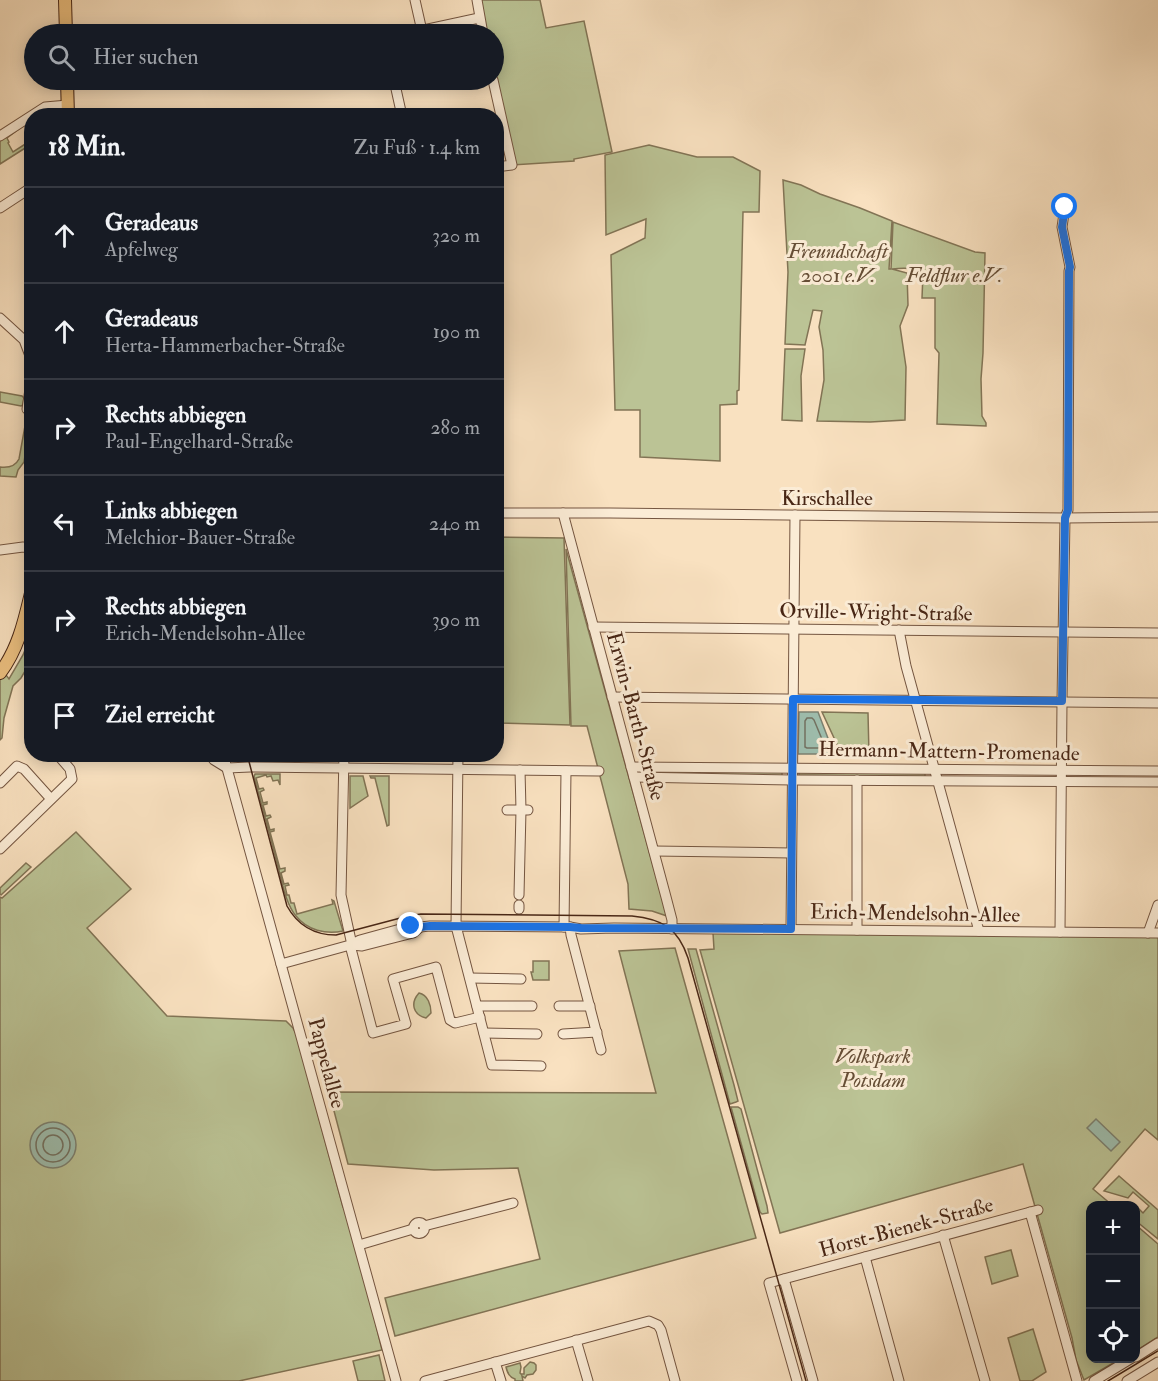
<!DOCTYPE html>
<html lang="de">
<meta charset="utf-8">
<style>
body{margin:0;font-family:"IM FELL Double Pica",serif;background:#20242c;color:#f1f3f6}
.controls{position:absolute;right:18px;bottom:18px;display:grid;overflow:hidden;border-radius:12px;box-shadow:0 3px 15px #0003}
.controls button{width:54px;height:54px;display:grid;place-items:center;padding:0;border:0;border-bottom:2px solid #363941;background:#171b24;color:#f1f3f6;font:30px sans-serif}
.stop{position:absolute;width:18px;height:18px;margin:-14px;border:4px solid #1a73e8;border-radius:50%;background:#fff}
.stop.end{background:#1a73e8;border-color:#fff;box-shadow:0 2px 6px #0008}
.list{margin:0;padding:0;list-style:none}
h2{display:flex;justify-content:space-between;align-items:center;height:78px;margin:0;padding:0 24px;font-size:26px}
h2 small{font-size:20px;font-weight:400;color:#9ea1a6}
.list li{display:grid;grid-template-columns:39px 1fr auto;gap:18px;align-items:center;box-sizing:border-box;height:96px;padding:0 24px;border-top:2px solid #363941}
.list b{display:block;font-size:22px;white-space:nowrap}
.list p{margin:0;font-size:20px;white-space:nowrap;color:#9ea1a6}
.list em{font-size:20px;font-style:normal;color:#9ea1a6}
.icon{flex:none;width:33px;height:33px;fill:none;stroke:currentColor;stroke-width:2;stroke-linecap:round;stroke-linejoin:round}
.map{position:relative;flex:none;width:1158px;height:1381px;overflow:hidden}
.search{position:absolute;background:#171b24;box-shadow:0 3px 15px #0003;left:24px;top:24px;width:480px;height:66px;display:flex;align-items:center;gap:15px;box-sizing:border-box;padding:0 21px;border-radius:33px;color:#9ea1a6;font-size:22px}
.panel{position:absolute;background:#171b24;box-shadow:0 3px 15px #0003;left:24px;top:108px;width:480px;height:654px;border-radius:24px}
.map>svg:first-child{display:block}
.green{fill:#bbc395;stroke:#827455;stroke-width:1.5}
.water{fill:#9ebeae;stroke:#7c8171;stroke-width:1.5}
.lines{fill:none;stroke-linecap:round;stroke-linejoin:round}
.shore{stroke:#737262;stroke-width:1.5}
.minor-casing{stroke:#745540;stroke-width:11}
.major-casing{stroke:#482615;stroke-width:14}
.minor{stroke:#fbecd6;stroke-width:9}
.major{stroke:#ecc080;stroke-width:12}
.tram{stroke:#482615;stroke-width:1.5}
.route{stroke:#1a73e8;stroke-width:8}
.labels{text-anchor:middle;stroke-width:6;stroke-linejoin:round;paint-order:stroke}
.park-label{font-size:21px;font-style:italic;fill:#654d35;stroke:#fbecd6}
.street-label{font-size:21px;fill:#482615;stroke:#fbecd6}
</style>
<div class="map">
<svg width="1158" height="1381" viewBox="0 0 1158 1381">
<rect width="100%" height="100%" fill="#f9e1c0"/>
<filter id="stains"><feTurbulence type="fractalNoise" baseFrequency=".00333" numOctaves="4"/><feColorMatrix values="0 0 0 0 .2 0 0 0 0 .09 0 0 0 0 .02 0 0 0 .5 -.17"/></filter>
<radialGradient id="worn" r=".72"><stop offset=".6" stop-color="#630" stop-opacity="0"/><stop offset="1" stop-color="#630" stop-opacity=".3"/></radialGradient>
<!-- green -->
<g class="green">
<path d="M477,0h63l6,28 38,-7 28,131 -38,7v2l-62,4 -18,-85v-46h-11z"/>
<path d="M17,128l2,1 -12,9 2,4 -1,1 5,9 17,-11v4l-30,19v-25z"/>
<path d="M649,145l48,12h36l27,14 -1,41h-16l-4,178 -2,1v13l-17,1v56l-80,-4v-47h-25l-4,-155 34,-17 1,-19 -40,16 -1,-80z"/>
<path d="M783,180l18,5 19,9 40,14 32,13 -3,48h2l2,-47 82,30 10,1 -2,100 -2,26 1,37 4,7v3l-49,-2 2,-71 -4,-5v-50h-13l1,-25c-7,-6 -22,-5 -31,-4l15,4 1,32 -8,21 6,41 -1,53 -35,2 -53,-1 7,-41 -1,-30 -4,-23 3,-16 -9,-1 -8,35 -20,-1 3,-72z"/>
<path d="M785,349h20l-4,27 1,45 -20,-1z"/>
<path d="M0,392l22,4 2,2 -1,7 -2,1 -21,-4z"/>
<path d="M27,415l4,1 -7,46 -6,8 -2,7 -16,-1v-9c8,1 15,0 19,-8z"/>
<path d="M497,537l67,1 6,187 -73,-2z"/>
<path d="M566,549l101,367 -15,-5 -23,-2 -1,-25 -41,-158h-16z"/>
<path d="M31,635v26l-10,17 -8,8 -9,32 -2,20 -2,2v-73l9,12 14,-24z"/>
<path d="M822,712l46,1 1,42h-27z"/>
<path d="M641,769l141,1v6l-140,-2z"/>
<path d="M799,770l126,2v5l-126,-2z"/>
<path d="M255,774h25v11l-2,-5 -5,1 -2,-5 -4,1 -1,-2 -10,3 3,11 4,-1 1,2 -4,2 3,11 4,-1v2l-4,1 3,11 4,-1 1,2 -4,2 3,11 4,-1v2l-4,1 10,37 5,-1v3l-4,2 3,11 4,-1 1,2 -4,1 2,9h2l2,8h3l3,11 36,-10 -1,-4 2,1 9,30c-17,4 -36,-1 -47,-15 -11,-13 -14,-36 -19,-53 -7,-28 -15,-57 -23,-86z"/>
<path d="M350,776h13l5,20 -18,12z"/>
<path d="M370,776h19v49l-2,1 -12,-48h-4z"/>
<path d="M76,832l55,57 -44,39 80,88 119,5 9,9h-1l2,3 47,174h5l34,143 -143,31h-239v-484l2,1z"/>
<path d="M26,863l5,4 -30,28 -1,-1v-6z"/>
<path d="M713,933l445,3v204l-13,-11 -52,60 19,16 -22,1v152l32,1h-2l-36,21 -8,-20 -4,-22 -49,-174 -243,69 -80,-283 14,-1z"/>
<path d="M675,948l81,290 -361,98 -10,-38 155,-39 -22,-91 -84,2 -86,-6 -19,-72 327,1 -37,-142z"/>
<path d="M688,949h8l38,136 4,16 -2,1 -6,2z"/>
<path d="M533,961h16v19h-16l-2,-8h2z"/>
<path d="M419,993c9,2 12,12 12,20l-5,5c-13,-3 -16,-15 -7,-25z"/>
<path d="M731,1107h7l3,2 26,97 1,7 -6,1 -2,-2z"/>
<path d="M1119,1176l39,34v29l-22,-18v-15l7,7 6,-7 -16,-14 -5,6 -24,-7z"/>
<path d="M1136,1225l22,19v93l-22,14z"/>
<path d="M1011,1250l7,26 -26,8 -7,-27z"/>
<path d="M1033,1329l13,43 -14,9h-12l-12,-43z"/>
<path d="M379,1355l6,26h-27l-5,-20z"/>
<path d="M530,1362l4,1 2,2v5l-3,4 -6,1 -2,3 -3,-2 1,5h-8v-2c-6,-2 -8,-7 -9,-12l14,-4 1,4 -1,6 1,1h3v-6z"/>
</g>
<!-- water -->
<g class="water">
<path d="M799,712h19l16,42h-36z"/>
<path d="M1096,1119l24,23 -9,9 -24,-23z"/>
<circle cx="53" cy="1145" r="23"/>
</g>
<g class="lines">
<!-- shore -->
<g class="shore">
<path d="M807,718h5l2,2 10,24 -2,4h-15l-2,-1v-26z"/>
<circle cx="53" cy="1145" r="17"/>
<circle cx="53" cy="1145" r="10"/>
</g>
<!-- minor casing -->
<g class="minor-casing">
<g id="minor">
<path d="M415,0l7,31"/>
<path d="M477,0l6,34"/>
<path d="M405,34l74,-16"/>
<path d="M394,80l8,36"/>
<path d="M493,80l19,85 -16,2"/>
<path d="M0,136l45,-29 23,-2"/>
<path d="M0,208l32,-21"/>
<path d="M0,318l24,22 8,21"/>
<path d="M32,376l-5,33 5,1"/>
<path d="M496,513h114l455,5 93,-1"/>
<path d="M563,513l103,384 6,23v9"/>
<path d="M0,550l23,-3 9,1"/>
<path d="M593,627l565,6"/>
<path d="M899,630l7,36 73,265"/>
<path d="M612,697l546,6"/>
<path d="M209,754l5,6 13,8"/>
<path d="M223,754l173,627"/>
<path d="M344,754l-3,141 11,50"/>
<path d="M458,754l-2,172 36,139 49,1"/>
<path d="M631,767l527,4"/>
<path d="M227,768l23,-1 349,4"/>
<path d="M634,777l158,3 366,2"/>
<path d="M0,783l17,-17 7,3 27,30"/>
<path d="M507,810h21"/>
<path d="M0,849l72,-70 -2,-10 -13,-15"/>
<path d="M654,851l137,2"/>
<path d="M519,895l2,-85 -1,-40"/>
<path d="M519,905v4"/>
<path d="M564,927l2,-156"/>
<path d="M570,927l1,8 30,115"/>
<path d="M791,929l4,-414"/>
<path d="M857,930v-150"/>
<path d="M1060,932l2,-231 3,-183 3,-8 1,-239 1,-4 -8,-40 3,-20"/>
<path d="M1148,933l10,-28"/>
<path d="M350,945l23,88 33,-9 -13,-45 43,-12 14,53 5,3 25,-6"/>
<path d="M352,945l10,1 51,-13 7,-6"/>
<path d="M281,964l69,-19 10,-5 51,-14 9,1 10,-1 140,1 11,2 33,-1 544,5"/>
<path d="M470,978l51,1"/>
<path d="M477,1006h55"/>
<path d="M559,1006h31"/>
<path d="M484,1033l53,1"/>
<path d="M563,1034l34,-2"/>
<path d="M1030,1212l47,169"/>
<circle cx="419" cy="1228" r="5.5"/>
<path d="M424,1226l89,-23"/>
<path d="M943,1235l42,146"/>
<path d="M359,1245l54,-16"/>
<path d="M865,1257l34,124"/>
<path d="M784,1279l29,102"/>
<path d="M576,1340l12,41"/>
<path d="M1136,1357l22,-14"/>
<path d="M495,1362l6,19"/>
<path d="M425,1381l224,-60 9,4 3,5 14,51"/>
<path d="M797,1381l-28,-98 269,-73"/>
<path d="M1094,1381l38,-23"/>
<path d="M1127,1381l31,-19"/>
</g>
</g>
<!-- major casing -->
<g class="major-casing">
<g id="major">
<path d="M65,0l1,34"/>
<path d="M67,80l1,36"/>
<path d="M0,673c19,-25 25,-55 32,-84"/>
</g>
</g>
<!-- minor -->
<use href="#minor" class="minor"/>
<!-- major -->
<use href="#major" class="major"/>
<!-- tram -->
<g class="tram">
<path d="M247,754l40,152c11,20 27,29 49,29l72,-19 13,-2 211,2c30,3 46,12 56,42l118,423"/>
<path d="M1108,1381l50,-30"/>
</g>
</g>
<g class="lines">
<!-- route -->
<path class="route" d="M411,926l9,1 10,-1 140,1 11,1 210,1 2,-230 269,2 3,-183 3,-8 1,-239 1,-4 -8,-40 3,-20"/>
</g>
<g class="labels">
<!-- park labels -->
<g class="park-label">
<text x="838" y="258">Freundschaft<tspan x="838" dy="24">2001 e.V.</tspan></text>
<text x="954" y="282">Feldflur e.V.</text>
<text x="873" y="1063">Volkspark<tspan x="873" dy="24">Potsdam</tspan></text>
</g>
<!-- street labels -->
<g class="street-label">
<text x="827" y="505">Kirschallee</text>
<text transform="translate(876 612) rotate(1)" y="7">Orville-Wright-Straße</text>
<text transform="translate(636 716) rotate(75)" y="7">Erwin-Barth-Straße</text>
<text transform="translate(949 751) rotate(1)" y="7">Hermann-Mattern-Promenade</text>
<text transform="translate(915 913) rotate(1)" y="7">Erich-Mendelsohn-Allee</text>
<text transform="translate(327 1063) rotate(75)" y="7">Pappelallee</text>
<text transform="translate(906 1227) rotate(-15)" y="7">Horst-Bienek-Straße</text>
</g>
</g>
<rect width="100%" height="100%" filter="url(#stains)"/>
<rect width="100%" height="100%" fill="url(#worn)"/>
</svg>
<div class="controls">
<button>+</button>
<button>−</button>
<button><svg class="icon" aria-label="locate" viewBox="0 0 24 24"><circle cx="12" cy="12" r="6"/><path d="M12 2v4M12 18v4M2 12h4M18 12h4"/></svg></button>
</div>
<div class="stop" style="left:1065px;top:207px"></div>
<div class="stop end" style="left:411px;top:926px"></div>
<div class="search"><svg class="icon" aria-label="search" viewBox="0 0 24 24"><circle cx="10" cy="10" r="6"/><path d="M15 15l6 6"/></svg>Hier suchen</div>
<section class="panel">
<h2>18 Min.<small>Zu Fuß · 1.4 km</small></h2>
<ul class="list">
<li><svg class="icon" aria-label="ahead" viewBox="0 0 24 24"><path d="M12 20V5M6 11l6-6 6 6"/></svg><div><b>Geradeaus</b><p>Apfelweg</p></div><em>320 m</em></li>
<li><svg class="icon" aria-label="ahead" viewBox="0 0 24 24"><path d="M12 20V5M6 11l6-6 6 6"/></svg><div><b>Geradeaus</b><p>Herta-Hammerbacher-Straße</p></div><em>190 m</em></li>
<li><svg class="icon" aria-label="right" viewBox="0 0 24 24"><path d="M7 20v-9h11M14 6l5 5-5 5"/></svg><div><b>Rechts abbiegen</b><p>Paul-Engelhard-Straße</p></div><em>280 m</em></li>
<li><svg class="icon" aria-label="left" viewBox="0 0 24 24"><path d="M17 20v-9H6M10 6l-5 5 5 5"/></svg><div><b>Links abbiegen</b><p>Melchior-Bauer-Straße</p></div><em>240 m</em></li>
<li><svg class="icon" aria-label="right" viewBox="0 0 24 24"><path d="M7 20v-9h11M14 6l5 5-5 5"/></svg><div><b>Rechts abbiegen</b><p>Erich-Mendelsohn-Allee</p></div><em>390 m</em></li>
<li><svg class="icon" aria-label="arrive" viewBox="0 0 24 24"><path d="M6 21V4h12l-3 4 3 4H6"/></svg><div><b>Ziel erreicht</b></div></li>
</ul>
</section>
</div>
